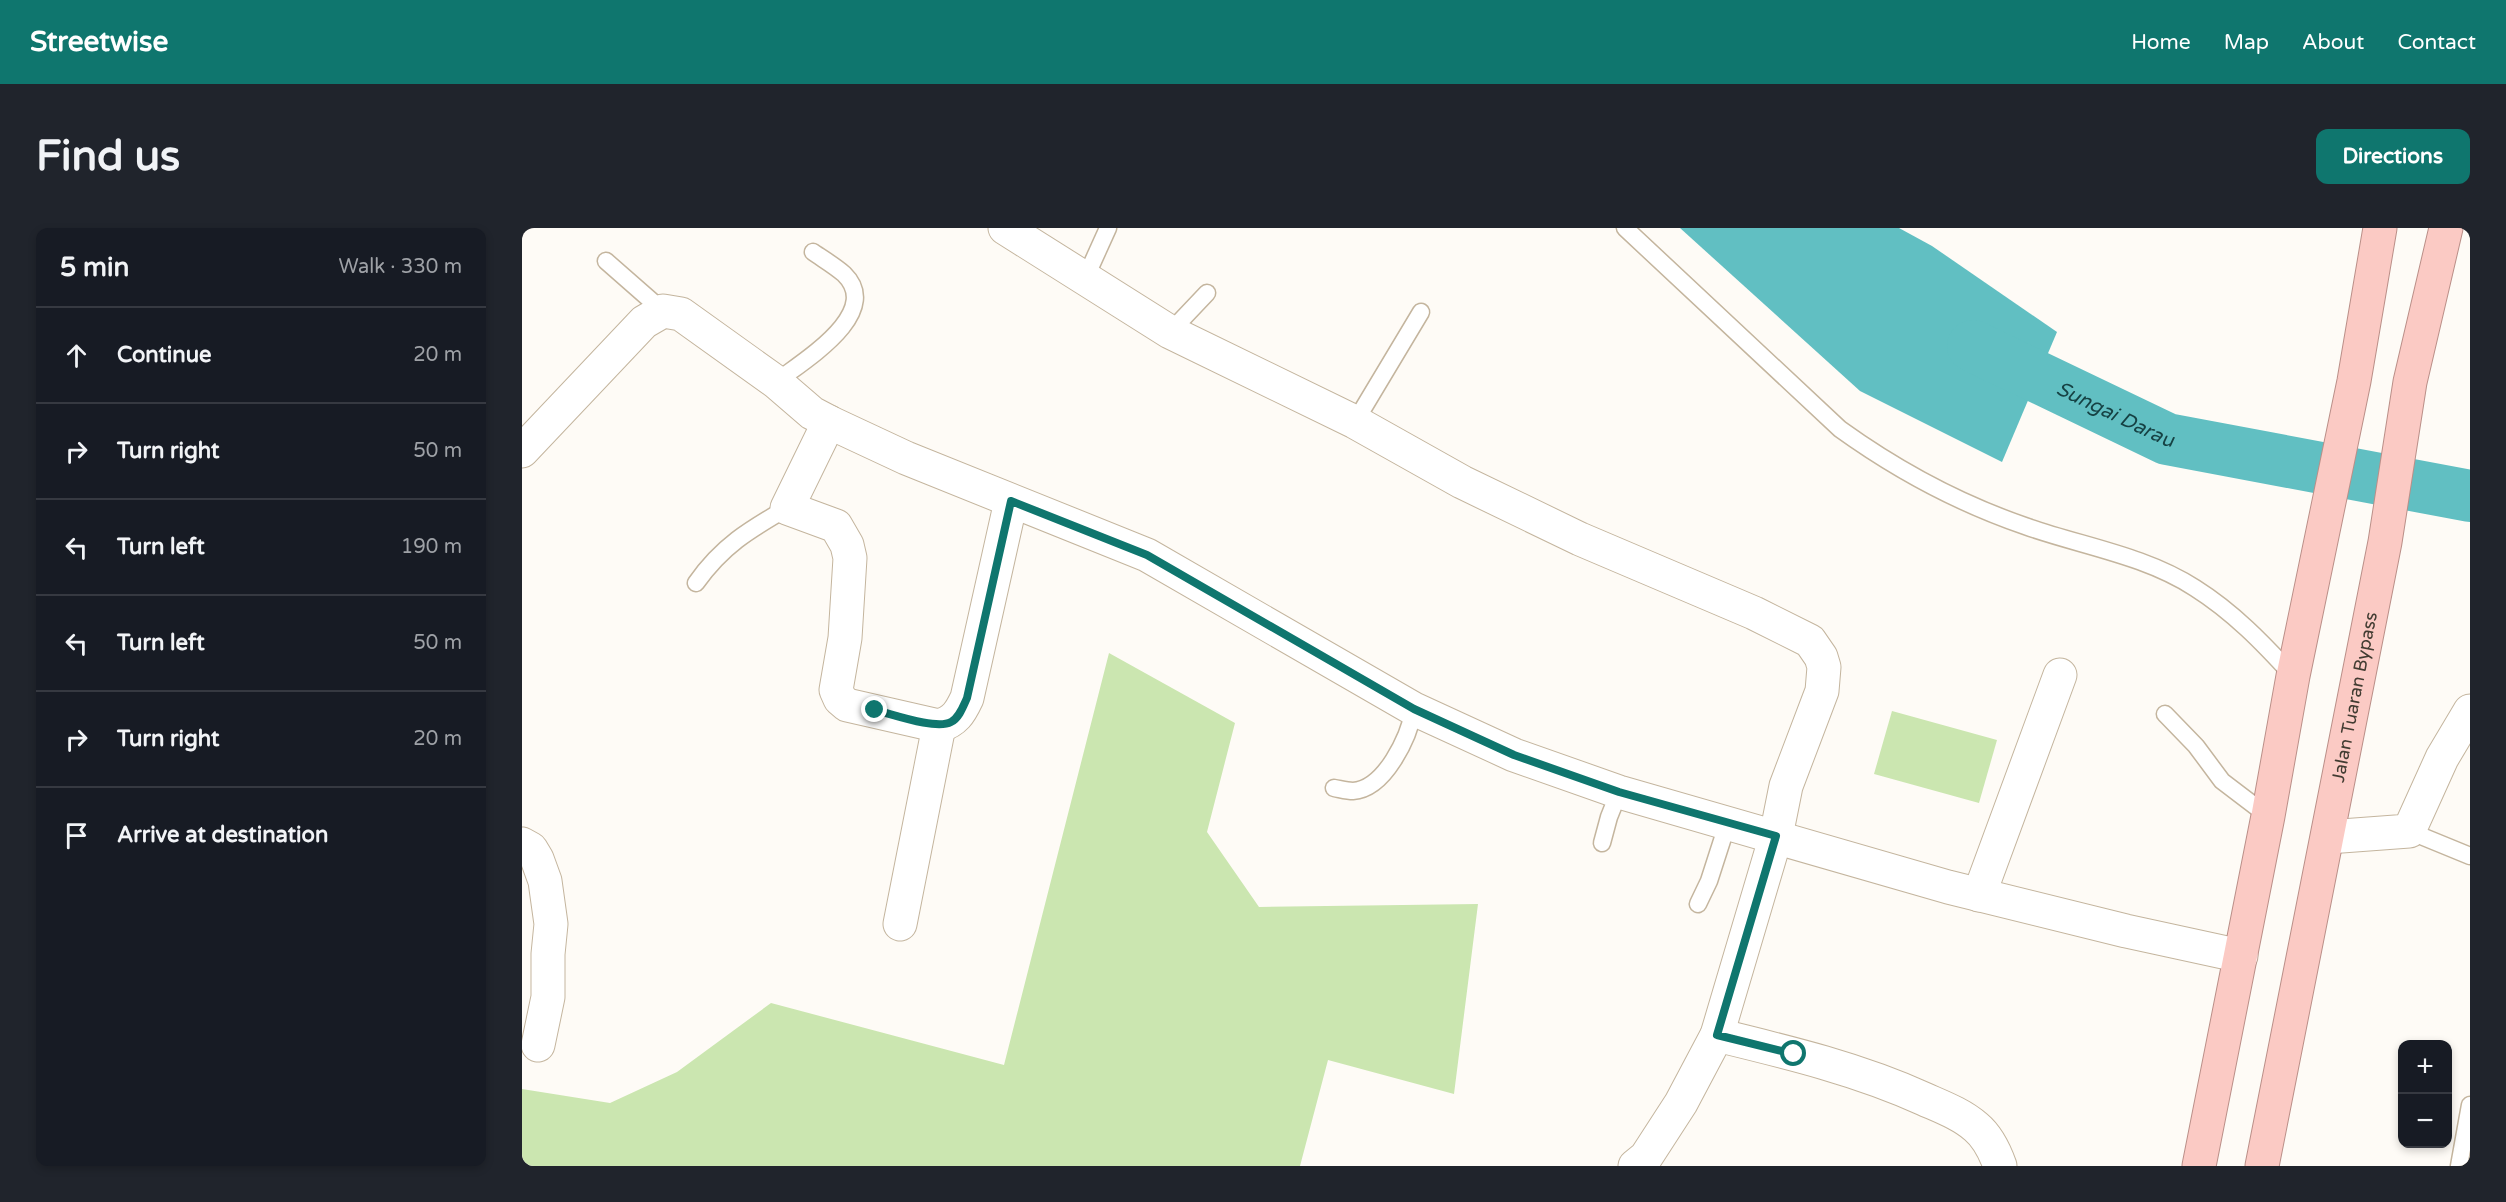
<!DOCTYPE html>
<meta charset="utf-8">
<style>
body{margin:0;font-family:"Varela Round",sans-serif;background:#20242c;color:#f1f3f6}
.controls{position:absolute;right:18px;bottom:18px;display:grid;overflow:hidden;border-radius:12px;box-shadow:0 3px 9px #0003}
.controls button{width:54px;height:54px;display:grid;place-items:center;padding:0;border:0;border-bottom:2px solid #363941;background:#171b24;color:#f1f3f6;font:30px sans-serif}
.stop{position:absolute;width:18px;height:18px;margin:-14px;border:4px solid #0f766e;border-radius:50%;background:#fff}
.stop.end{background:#0f766e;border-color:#fff;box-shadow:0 2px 6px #0008}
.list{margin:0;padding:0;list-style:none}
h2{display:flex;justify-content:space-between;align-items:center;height:78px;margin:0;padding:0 24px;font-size:26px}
h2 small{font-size:20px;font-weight:400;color:#9ea1a6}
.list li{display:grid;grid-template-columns:39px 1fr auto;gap:18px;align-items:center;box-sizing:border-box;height:96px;padding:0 24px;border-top:2px solid #363941}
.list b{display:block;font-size:22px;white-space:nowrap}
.list em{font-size:20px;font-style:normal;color:#9ea1a6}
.icon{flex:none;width:33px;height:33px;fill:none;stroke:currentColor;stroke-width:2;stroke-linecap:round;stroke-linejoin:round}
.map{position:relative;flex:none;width:1948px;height:938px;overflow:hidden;border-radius:12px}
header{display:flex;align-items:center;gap:36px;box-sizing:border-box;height:84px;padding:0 30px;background:#0f766e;color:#fff}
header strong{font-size:28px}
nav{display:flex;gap:33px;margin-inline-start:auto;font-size:21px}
.intro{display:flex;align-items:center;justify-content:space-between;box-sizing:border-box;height:144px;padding:0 36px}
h1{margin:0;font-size:42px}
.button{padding:15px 27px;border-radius:12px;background:#0f766e;color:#fff;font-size:21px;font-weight:700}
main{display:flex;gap:36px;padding:0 36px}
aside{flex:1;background:#171b24;border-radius:12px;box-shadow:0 3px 9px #0003}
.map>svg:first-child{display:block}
.green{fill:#cbe6b0}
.water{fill:#61bfc2}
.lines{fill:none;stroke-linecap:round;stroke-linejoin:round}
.river{stroke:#61bfc2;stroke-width:52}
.service-casing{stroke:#c4b59e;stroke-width:19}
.minor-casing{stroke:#c4b59e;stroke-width:35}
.trunk-casing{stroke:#ba8f88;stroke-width:35}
.service{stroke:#fff;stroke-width:16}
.minor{stroke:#fff;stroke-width:33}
.trunk{stroke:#fbcac4;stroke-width:33}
.route{stroke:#0f766e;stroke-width:8}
.labels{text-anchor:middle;stroke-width:5;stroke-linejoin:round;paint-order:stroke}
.street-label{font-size:18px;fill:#423c32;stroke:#fefbf6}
.water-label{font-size:20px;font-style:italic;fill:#164244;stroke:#fefbf6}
</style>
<header>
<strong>Streetwise</strong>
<nav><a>Home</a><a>Map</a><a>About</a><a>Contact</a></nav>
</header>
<div class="intro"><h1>Find us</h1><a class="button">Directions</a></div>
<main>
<aside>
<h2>5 min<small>Walk · 330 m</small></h2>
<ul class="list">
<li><svg class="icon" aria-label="ahead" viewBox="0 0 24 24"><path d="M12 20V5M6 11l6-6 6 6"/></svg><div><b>Continue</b></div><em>20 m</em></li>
<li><svg class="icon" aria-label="right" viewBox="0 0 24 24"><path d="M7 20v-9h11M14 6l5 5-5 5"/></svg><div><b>Turn right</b></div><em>50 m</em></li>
<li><svg class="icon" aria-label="left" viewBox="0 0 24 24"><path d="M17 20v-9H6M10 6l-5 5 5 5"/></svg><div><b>Turn left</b></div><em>190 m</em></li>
<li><svg class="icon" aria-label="left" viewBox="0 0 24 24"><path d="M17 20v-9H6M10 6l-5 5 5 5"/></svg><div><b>Turn left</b></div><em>50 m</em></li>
<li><svg class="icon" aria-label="right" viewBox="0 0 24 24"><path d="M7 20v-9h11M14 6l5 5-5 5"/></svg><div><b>Turn right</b></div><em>20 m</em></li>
<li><svg class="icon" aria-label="arrive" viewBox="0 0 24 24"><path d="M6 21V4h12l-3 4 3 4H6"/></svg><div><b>Arrive at destination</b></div></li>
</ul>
</aside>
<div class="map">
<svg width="1948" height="938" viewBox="0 0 1948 938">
<rect width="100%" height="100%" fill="#fefbf6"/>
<!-- green -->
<g class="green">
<path d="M587,425l126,70 -28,109 52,75 219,-3 -24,190 -126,-34 -28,106h-778v-77l88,14 67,-31 94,-69 233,62z"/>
<path d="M1370,483l105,29 -18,63 -105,-29z"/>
</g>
<!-- water -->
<path class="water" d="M1158,0h219l33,18 125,86 -55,130 -142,-71z"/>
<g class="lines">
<!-- river -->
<path class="river" id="s1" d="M1451,118l194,93 303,57"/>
<!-- service casing -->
<g class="service-casing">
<g id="service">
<path d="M1103,0l215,201c57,41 118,74 185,97 56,20 119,29 170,62 38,24 68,55 98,88"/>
<path d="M84,33l57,50"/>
<path d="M563,51l23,-51"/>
<path d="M648,104l37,-39"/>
<path d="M254,154c27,-21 108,-69 68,-108 -9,-8 -21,-15 -31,-22"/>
<path d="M833,194l66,-110"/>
<path d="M174,355c26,-37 53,-53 91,-75"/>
<path d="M1643,486l31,32 26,35 46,35"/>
<path d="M812,560c6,1 13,3 19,3 32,-2 56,-54 61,-82"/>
<path d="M1887,603l61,25"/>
<path d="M1080,615l7,-26 10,-25"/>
<path d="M1176,676l11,-23 19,-59"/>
<path d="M1937,938l11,-61"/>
</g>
</g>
<!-- minor casing -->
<g class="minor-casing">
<g id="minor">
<path d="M483,0l165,104 185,90 107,60 118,57 174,74 56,28 11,16 3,10 -2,24 -36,95 -10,50 -59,199 -36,68 -35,54 -11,9"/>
<path d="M307,194l-42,86 49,18 11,19 3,13 -5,80 -9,52 4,9 7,6 92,21c16,-5 21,-13 28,-28l44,-197"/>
<path d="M0,223l122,-129 19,-11 18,3 95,68 36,31 19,10 75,35 241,97 267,154 100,46 105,37 329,95 178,44 115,25"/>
<path d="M1806,609l81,-6 33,-73 28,-47"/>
<path d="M0,616l9,5 6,10 8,22 6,43 -3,30v43l-10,48"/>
<path d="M1457,667l81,-220"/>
<path d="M378,696l39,-198"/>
<path d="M1195,807c70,17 141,34 207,64 18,8 37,15 52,28 12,10 19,25 24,39"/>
</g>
</g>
<!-- trunk casing -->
<g class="trunk-casing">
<g id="trunk">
<path d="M1677,938l69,-350 25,-140 61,-295 26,-153"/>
<path id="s2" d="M1740,938l123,-624 25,-160 36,-154"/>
</g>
</g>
<!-- service -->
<use href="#service" class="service"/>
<!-- minor -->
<use href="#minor" class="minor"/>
<!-- trunk -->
<use href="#trunk" class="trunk"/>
</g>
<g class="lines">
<!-- route -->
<path class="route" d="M353,482c17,4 61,20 76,12 8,-4 12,-15 16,-24l44,-197 136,54 267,154 100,46 105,37 157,44 -59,199 77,19"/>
</g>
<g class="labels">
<!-- street labels -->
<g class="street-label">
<text dy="6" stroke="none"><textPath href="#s2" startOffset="478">Jalan Tuaran Bypass</textPath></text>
</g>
<!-- water labels -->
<g class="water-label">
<text dy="7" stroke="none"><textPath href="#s1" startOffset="158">Sungai Darau</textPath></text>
</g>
</g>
</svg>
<div class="controls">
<button>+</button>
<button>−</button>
</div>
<div class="stop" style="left:1272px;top:826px"></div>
<div class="stop end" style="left:353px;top:482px"></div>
</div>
</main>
